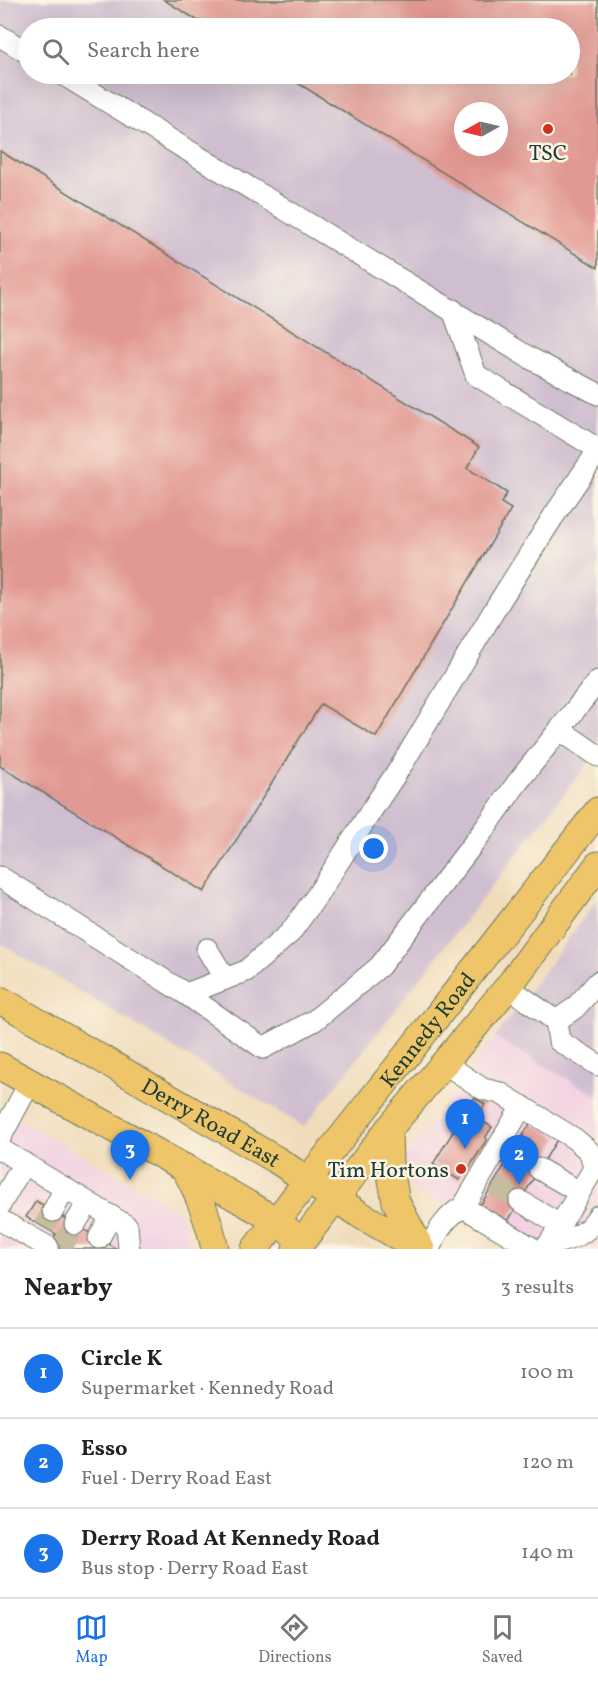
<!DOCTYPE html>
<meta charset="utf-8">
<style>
body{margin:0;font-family:Vollkorn,serif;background:#f6f6f6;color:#222}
.compass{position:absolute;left:454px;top:102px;width:54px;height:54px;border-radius:50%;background:#fff;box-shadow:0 6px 24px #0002;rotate:262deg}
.you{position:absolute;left:374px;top:849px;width:21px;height:21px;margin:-15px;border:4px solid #fff;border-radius:50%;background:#1a73e8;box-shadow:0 0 0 9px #1a73e833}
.badge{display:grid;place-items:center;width:39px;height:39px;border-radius:50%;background:#1a73e8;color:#fff;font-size:20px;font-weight:700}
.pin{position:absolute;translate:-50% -50px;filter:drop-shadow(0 2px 3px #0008)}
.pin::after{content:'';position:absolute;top:32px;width:21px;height:18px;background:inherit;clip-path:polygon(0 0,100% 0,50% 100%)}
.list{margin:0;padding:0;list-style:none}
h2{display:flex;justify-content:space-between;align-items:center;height:78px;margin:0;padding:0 24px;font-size:26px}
h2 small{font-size:20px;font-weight:400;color:#767676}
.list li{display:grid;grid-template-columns:39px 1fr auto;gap:18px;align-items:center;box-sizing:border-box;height:90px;padding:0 24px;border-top:2px solid #e0e0e0}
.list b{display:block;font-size:22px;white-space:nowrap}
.list p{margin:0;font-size:20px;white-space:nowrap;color:#767676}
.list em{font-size:20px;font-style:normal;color:#767676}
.icon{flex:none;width:33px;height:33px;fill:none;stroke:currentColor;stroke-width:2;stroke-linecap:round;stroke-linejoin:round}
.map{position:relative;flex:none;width:598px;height:1249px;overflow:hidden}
.search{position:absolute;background:#fff;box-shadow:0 6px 24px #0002;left:18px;right:18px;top:18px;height:66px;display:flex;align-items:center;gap:15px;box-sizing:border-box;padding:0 21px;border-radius:33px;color:#767676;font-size:22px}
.sheet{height:348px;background:#fff}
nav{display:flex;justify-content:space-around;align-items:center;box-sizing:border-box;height:84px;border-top:2px solid #e0e0e0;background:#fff;font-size:16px;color:#767676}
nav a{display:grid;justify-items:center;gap:3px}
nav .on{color:#1a73e8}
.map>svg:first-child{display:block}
.built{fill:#f2cfe2}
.industrial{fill:#cfbdd0;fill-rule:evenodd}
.building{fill:#e19792;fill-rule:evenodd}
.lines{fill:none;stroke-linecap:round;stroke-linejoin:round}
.minor-tunnel{stroke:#c6bc9f;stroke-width:21;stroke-dasharray:21 10;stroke-linecap:butt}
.minor-casing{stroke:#687563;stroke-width:23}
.major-casing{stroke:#687563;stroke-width:29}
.minor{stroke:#fff;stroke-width:21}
.major{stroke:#eec569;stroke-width:27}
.poi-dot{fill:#c8321e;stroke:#fcf5e5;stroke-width:2}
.labels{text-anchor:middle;stroke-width:5;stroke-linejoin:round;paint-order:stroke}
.poi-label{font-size:22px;fill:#1f3d34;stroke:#fcf5e5}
.street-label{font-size:22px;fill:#1f3d34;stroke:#fcf5e5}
</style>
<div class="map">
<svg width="598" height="1249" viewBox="0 0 598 1249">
<rect width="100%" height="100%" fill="#fcf5e5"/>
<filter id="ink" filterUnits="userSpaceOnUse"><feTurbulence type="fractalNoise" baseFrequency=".0167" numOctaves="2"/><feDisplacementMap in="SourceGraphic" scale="12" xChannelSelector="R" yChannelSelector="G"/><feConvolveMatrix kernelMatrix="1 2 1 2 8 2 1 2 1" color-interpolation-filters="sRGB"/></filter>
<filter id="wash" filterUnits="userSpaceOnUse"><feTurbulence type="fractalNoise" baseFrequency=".008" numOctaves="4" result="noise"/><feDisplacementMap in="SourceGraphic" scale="24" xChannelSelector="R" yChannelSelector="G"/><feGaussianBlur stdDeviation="1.35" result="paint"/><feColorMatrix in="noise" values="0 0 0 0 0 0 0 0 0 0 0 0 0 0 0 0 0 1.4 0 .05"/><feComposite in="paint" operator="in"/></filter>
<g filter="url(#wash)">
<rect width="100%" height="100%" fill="#f0dcba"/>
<!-- built -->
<g class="built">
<path d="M495,1037l103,59v153h-86l-120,-74z"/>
<path d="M0,1108l181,104 11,37h-192z"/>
</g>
<!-- industrial -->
<g class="industrial">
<path d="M0,0h598v750l-294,377 -304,-184zM28,28h542v46h-542zM463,111h36v36h-36z"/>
<path d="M598,899v197l-103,-59z"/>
</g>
<g id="blocks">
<!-- building -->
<g class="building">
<path d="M164,0h434v268l-315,-194h287v-46h-360zM463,111h36v36h-36z"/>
<path d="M0,151l479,296 -12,21 40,25 -6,10 10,6 -135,228 -55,-33 -117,188 -204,-126z"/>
<path d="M474,1098l11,6 -8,14 15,9 -7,11 2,1 -21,34 -2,-2 -5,9 -26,-16z"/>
<path d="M531,1122l27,16 -53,88 -27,-17z"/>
<path d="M36,1201l81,48h-70l9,-15 -30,-17z"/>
</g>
</g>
</g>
<g filter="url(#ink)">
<use href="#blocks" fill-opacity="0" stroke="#687563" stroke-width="1.5"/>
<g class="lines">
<!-- minor-tunnel -->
<g class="minor-tunnel">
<path d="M512,1153l27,16"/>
<path d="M494,1184l26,17"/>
<path d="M44,1227l9,-16"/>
<path d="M61,1249l14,-25"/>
</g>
<!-- minor casing -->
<g class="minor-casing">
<g id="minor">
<path d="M0,36l28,17"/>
<path d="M62,74l466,283 70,37"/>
<path d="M453,310l23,65 122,74"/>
<path d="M560,730l38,26"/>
<path d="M0,877l186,117 60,-23 44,-38 26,-36 57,-89 30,-45 95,-159 55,-87 45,-66"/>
<path d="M207,949l18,30"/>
<path d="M508,987l48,34 3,20 39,24"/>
<path d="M186,994l77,54 52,-28 65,-54 106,-139 31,-44 81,-102"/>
<path d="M556,1021l19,-13 23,-26"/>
<path d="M444,1063l39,26 17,4 75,46 15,13 4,16 -48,81"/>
<path d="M0,1138l30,-56"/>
<path d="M0,1149l127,77 2,23"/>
<path d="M539,1169l40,23"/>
<path d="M520,1201l40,24"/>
<path d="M0,1205l24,-42"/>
<path d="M463,1207l59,-101"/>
<path d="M53,1211l12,-23"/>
<path d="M0,1220l48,27"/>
<path d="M75,1224l13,-21"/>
<path d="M99,1238l12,-22"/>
<path d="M548,1245c22,-6 37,-8 50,-29"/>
<path d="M429,1249c8,-17 17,-33 34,-42l71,42"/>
</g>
</g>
<!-- major casing -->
<g class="major-casing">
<g id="major">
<path id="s1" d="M0,1000l275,159 84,55 61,35"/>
<path d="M0,1066l185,102 92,53 13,11"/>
<path d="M388,1130l1,33 7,39 25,47"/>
<path d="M185,1168c14,26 24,51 30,81"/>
<path id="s2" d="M255,1249l52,-68 88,-111 203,-259"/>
<path d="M296,1249l92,-119 120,-143 90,-122"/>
</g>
</g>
<!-- minor -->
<use href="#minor" class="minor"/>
<!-- major -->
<use href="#major" class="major"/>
</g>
</g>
<!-- markers -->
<g class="poi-dot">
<circle cx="548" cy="129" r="6"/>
<circle cx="461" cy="1169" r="6"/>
</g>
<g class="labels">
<!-- poi labels -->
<g class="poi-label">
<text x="548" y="160">TSC</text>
<text x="449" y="1177" text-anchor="end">Tim Hortons</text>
</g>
<!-- street labels -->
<g class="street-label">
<text dy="8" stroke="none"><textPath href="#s2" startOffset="279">Kennedy Road</textPath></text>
<text dy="8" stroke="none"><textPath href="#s1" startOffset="244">Derry Road East</textPath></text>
</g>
</g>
</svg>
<svg class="compass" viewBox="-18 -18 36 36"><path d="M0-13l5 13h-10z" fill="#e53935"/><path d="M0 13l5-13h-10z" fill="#767676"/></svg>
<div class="you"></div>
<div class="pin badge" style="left:465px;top:1149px">1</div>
<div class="pin badge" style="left:519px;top:1185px">2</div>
<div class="pin badge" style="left:130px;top:1180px">3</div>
<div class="search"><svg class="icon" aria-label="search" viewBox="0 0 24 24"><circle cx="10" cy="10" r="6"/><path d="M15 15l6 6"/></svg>Search here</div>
</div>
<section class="sheet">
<h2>Nearby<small>3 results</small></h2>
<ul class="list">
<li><span class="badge">1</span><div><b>Circle K</b><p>Supermarket · Kennedy Road</p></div><em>100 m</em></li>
<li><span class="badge">2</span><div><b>Esso</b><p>Fuel · Derry Road East</p></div><em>120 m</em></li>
<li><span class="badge">3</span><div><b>Derry Road At Kennedy Road</b><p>Bus stop · Derry Road East</p></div><em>140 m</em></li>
</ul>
</section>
<nav>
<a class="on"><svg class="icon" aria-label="map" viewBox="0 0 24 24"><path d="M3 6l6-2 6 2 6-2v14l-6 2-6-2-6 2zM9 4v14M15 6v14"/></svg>Map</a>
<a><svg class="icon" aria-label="directions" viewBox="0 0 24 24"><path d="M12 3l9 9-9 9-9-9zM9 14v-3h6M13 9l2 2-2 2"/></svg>Directions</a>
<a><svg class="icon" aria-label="saved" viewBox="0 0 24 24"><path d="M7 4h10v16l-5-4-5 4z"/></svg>Saved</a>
</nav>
